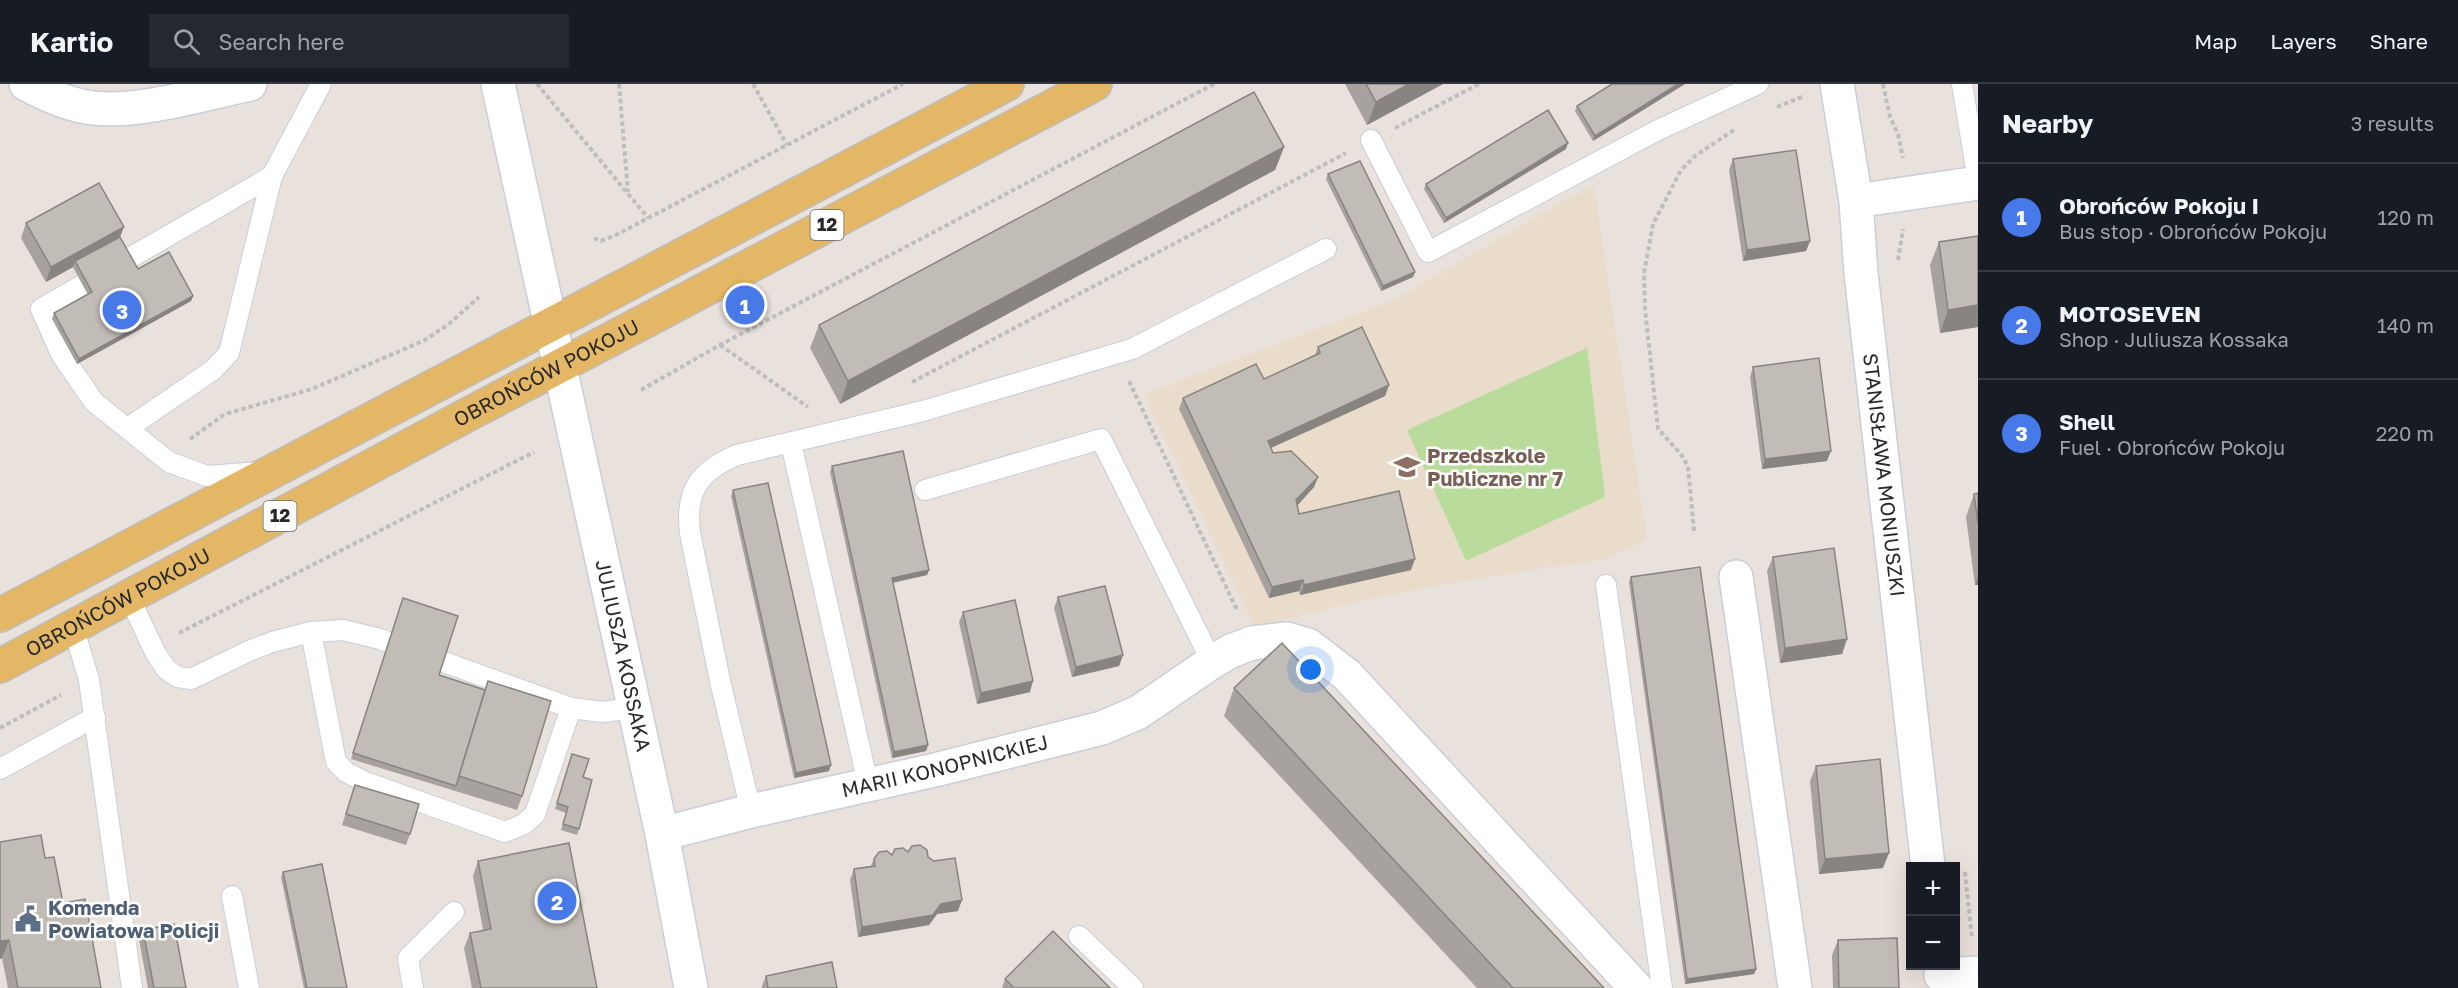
<!DOCTYPE html>
<meta charset="utf-8">
<style>
body{margin:0;font-family:"Golos Text",sans-serif;background:#242831;color:#f1f3f6}
.controls{position:absolute;right:18px;bottom:18px;display:grid;overflow:hidden;border-radius:0px;box-shadow:0 6px 24px #0002}
.controls button{width:54px;height:54px;display:grid;place-items:center;padding:0;border:0;border-bottom:2px solid #363941;background:#171b24;color:#f1f3f6;font:30px sans-serif}
.you{position:absolute;left:1311px;top:586px;width:21px;height:21px;margin:-15px;border:4px solid #fff;border-radius:50%;background:#1a73e8;box-shadow:0 0 0 9px #1a73e833}
.badge{display:grid;place-items:center;width:39px;height:39px;border-radius:50%;background:#4879e9;color:#fff;font-size:20px;font-weight:700}
.pin{position:absolute;translate:-50% -50%;border:3px solid #fff;box-shadow:0 2px 6px #0006}
.list{margin:0;padding:0;list-style:none}
h2{display:flex;justify-content:space-between;align-items:center;height:78px;margin:0;padding:0 24px;font-size:26px}
h2 small{font-size:20px;font-weight:400;color:#9ea1a6}
.list li{display:grid;grid-template-columns:39px 1fr auto;gap:18px;align-items:center;box-sizing:border-box;height:108px;padding:0 24px;border-top:2px solid #363941}
.list b{display:block;font-size:22px;white-space:nowrap}
.list p{margin:0;font-size:20px;white-space:nowrap;color:#9ea1a6}
.list em{font-size:20px;font-style:normal;color:#9ea1a6}
.icon{flex:none;width:33px;height:33px;fill:none;stroke:currentColor;stroke-width:2;stroke-linecap:round;stroke-linejoin:round}
.map{position:relative;flex:none;width:1978px;height:904px;overflow:hidden}
header{display:flex;align-items:center;gap:36px;box-sizing:border-box;height:84px;padding:0 30px;background:#171b24;border-bottom:2px solid #363941}
header strong{font-size:28px}
nav{display:flex;gap:33px;margin-inline-start:auto;font-size:21px}
.search{width:420px;height:54px;background:#242831;display:flex;align-items:center;gap:15px;box-sizing:border-box;padding:0 21px;border-radius:0px;color:#9ea1a6;font-size:22px}
main{display:flex}
aside{flex:1;background:#171b24}
.map>svg:first-child{display:block}
.education{fill:#eadccb}
.green{fill:#b9db9b}
.lines{fill:none;stroke-linecap:round;stroke-linejoin:round}
.service-casing{stroke:#c9ced9;stroke-width:22}
.minor-casing{stroke:#c9ced9;stroke-width:36}
.tertiary-casing{stroke:#c9ced9;stroke-width:36}
.primary-casing{stroke:#bebebe;stroke-width:36}
.path{stroke:#bebebe;stroke-width:4;stroke-dasharray:4.5 3;stroke-linecap:butt}
.service{stroke:#fff;stroke-width:20}
.minor{stroke:#fff;stroke-width:33}
.tertiary{stroke:#fff;stroke-width:33}
.primary{stroke:#e3b765;stroke-width:33}
.wall{fill:#a7a29d}
.shaded-wall{fill:#88847f}
.building{fill:#c2bcb6;stroke:#88847f;stroke-width:1.5}
.labels{text-anchor:middle;stroke-width:5;stroke-linejoin:round;paint-order:stroke}
.shield{fill:#fff;stroke:#686868;stroke-width:1.5}
.shield-label{font-size:18px;font-weight:bold;fill:#282828}
.street-label{font-size:20px;fill:#282828;stroke:#fff}
.education-label{font-size:20px;font-weight:bold;fill:#785e54;stroke:#fff;text-anchor:start}
.service-label{font-size:20px;font-weight:bold;fill:#4e5e75;stroke:#fff;text-anchor:start}
</style>
<header>
<strong>Kartio</strong>
<div class="search"><svg class="icon" aria-label="search" viewBox="0 0 24 24"><circle cx="10" cy="10" r="6"/><path d="M15 15l6 6"/></svg>Search here</div>
<nav><a>Map</a><a>Layers</a><a>Share</a></nav>
</header>
<main>
<div class="map">
<svg width="1978" height="904" viewBox="0 0 1978 904">
<rect width="100%" height="100%" fill="#e9e1db"/>
<!-- education -->
<path class="education" d="M1594,103l53,353 -42,19 -148,23 -87,17 -116,28 -110,-233 250,-94 175,-102z"/>
<!-- green -->
<path class="green" d="M1587,264l18,149 -139,64 -59,-131z"/>
<g class="lines">
<!-- service casing -->
<g class="service-casing">
<g id="service">
<path d="M1962,0l16,96"/>
<path d="M1371,56l57,112 230,-122 100,-46"/>
<path d="M128,344l85,-58 16,-17 43,-177 49,-92"/>
<path d="M791,359l77,341"/>
<path d="M258,388l-51,4 -38,-14 -75,-60 -33,-48 -20,-45 231,-133"/>
<path d="M925,406l176,-51 111,223"/>
<path d="M1606,501l56,403"/>
<path d="M129,513l27,57 11,16 11,7 13,2 58,-28 23,-9 39,-10 32,-2 37,9 191,69 31,4 31,-4"/>
<path d="M73,542l16,54 43,308"/>
<path d="M311,548l25,130 10,10 19,10 140,50 19,-8 11,-10 36,-106"/>
<path d="M0,685l95,-52"/>
<path d="M751,727l-31,-130 -30,-148c-5,-42 9,-62 47,-78l186,-44 209,-62 194,-100"/>
<path d="M232,812l17,92"/>
<path d="M1079,852l54,52"/>
<path d="M413,904l-5,-30 46,-46"/>
</g>
</g>
<!-- minor casing -->
<g class="minor-casing">
<g id="minor">
<path d="M26,0c17,9 36,18 55,22 47,11 121,-12 169,-22"/>
<path id="s1" d="M1837,0l19,117 5,72 67,593"/>
<path d="M1856,117l122,-18"/>
<path d="M1736,493l59,411"/>
<path id="s2" d="M662,750l89,-23 184,-41 167,-42 37,-16 73,-50 19,-11 21,-8 35,-4 21,6 39,30 289,313"/>
<path d="M1941,891l37,-2"/>
</g>
</g>
<!-- tertiary casing -->
<g class="tertiary-casing">
<g id="tertiary">
<path id="s3" d="M498,0l164,750 29,154"/>
</g>
</g>
<!-- primary casing -->
<g class="primary-casing">
<g id="primary">
<path d="M0,531l1007,-531"/>
<path id="s4" d="M0,582l465,-250 630,-332"/>
</g>
</g>
<!-- path -->
<g class="path">
<path d="M537,0l111,134"/>
<path d="M619,0l9,108"/>
<path d="M753,0l34,61"/>
<path d="M1883,0l7,33 8,17 5,24"/>
<path d="M1777,23l27,-11"/>
<path d="M1395,44l84,-44"/>
<path d="M594,154l7,3 15,-6 287,-151"/>
<path d="M1898,176l5,-31"/>
<path d="M720,261l88,62"/>
<path d="M1129,297l108,229"/>
<path d="M912,298l434,-229"/>
<path d="M641,306l79,-45 494,-261"/>
<path d="M190,355l35,-25 87,-25 113,-49 24,-16 30,-27"/>
<path d="M1694,447l-6,-65 -8,-13 -22,-24 -13,-120 -1,-36 9,-49 28,-54 14,-14 39,-26"/>
<path d="M179,549l355,-181"/>
<path d="M0,644l61,-33"/>
<path d="M1965,788l7,67"/>
</g>
<!-- service -->
<use href="#service" class="service"/>
<!-- minor -->
<use href="#minor" class="minor"/>
<!-- tertiary -->
<use href="#tertiary" class="tertiary"/>
<!-- primary -->
<use href="#primary" class="primary"/>
</g>
<!-- wall -->
<g class="wall">
<path d="M1345,0h98l-76,41z"/>
<path d="M1612,0h73l-92,57 -18,-30 2,-5z"/>
<path d="M1284,63l-9,23 -435,234 -30,-56 9,-23z"/>
<path d="M1566,65l-122,74 -20,-34 2,-5z"/>
<path d="M1733,75l77,82 -4,10 -63,10 -14,-91z"/>
<path d="M1328,90l87,98 -2,5 -32,14 -55,-112z"/>
<path d="M26,139l94,14 18,32 55,27 -2,5 -114,63 -25,-45 2,-6 34,-18 -15,-28 -27,15 -25,-44z"/>
<path d="M1978,152v91l-38,6 -10,-68 9,-23z"/>
<path d="M1318,263l71,38 -4,11 -114,52 2,5 45,24 -4,10 -17,19 2,8 112,56 -111,25 -1,-4 -30,7 -90,-189 4,-11 81,-19 51,-24z"/>
<path d="M1753,283l74,94 -65,8 -12,-92z"/>
<path d="M832,382l97,104 -2,5 -34,8 35,162 -2,6 -34,7 -62,-286z"/>
<path d="M733,406l96,281 -35,7 -63,-282z"/>
<path d="M1978,409v92h-3l-9,-68 8,-23z"/>
<path d="M1773,473l74,82 -5,15 -62,9 -13,-92z"/>
<path d="M1631,493l125,392 -2,5 -69,10 -56,-402z"/>
<path d="M1058,513l65,58 -4,11 -47,11 -18,-69z"/>
<path d="M403,514l36,77 46,15 3,-9 34,115 -5,14 -166,-51z"/>
<path d="M963,528l67,80 -53,12 -18,-82z"/>
<path d="M1234,604l370,300h-127l-253,-272z"/>
<path d="M572,670l11,23 -4,52 -2,6 -16,-5 5,-17 -11,-4z"/>
<path d="M1816,682l67,102 -64,6 -9,-93z"/>
<path d="M355,701l55,49 -4,11 -64,-20z"/>
<path d="M0,758l45,16 18,45 38,85h-93l-6,-30 -2,1z"/>
<path d="M908,768l20,5 30,54 -21,3 -8,11 -71,12 -8,-57 4,-11 17,-3 3,-7z"/>
<path d="M478,777l119,127h-125l-8,-40 6,-15 13,-3 -10,-54z"/>
<path d="M283,788l64,116h-43l-23,-111z"/>
<path d="M143,846l43,58h-38l-9,-48z"/>
<path d="M1838,856l61,48h-66l-1,-33z"/>
<path d="M766,892l71,12h-75v-2z"/>
<path d="M1005,895l105,9h-108z"/>
</g>
<!-- shaded-wall -->
<g class="shaded-wall">
<path d="M1409,0h34l-76,41 9,-23z"/>
<path d="M1678,0h7l-92,57 2,-5z"/>
<path d="M1568,59l-2,6 -122,74 2,-5z"/>
<path d="M1284,63l-9,23 -435,234 8,-23z"/>
<path d="M124,143l-6,15 -43,19 -2,6 -27,15 5,-15z"/>
<path d="M1810,157l-4,10 -63,10 4,-11z"/>
<path d="M1415,188l-2,5 -32,14 2,-5z"/>
<path d="M193,212l-2,5 -114,63 2,-5z"/>
<path d="M1978,221v22l-38,6 8,-23z"/>
<path d="M1389,301l-4,11 -121,55 4,-10z"/>
<path d="M1831,367l-4,10 -65,8 3,-10z"/>
<path d="M1318,393l-4,10 -22,24 4,-11z"/>
<path d="M1415,475l-4,11 -111,25 4,-10z"/>
<path d="M929,486l-2,5 -37,8 2,-5z"/>
<path d="M1978,492v9h-3z"/>
<path d="M1303,496l-4,11 -30,7 3,-11z"/>
<path d="M1847,555l-5,15 -62,9 5,-15z"/>
<path d="M1123,571l-4,11 -47,11 4,-10z"/>
<path d="M1033,597l-3,11 -53,12 4,-11z"/>
<path d="M928,661l-2,6 -34,7 2,-6z"/>
<path d="M831,681l-2,6 -35,7 2,-5z"/>
<path d="M1889,769l-6,15 -64,6 6,-15z"/>
<path d="M962,816l-4,11 -21,3 -8,11 -71,12 4,-10 79,-23z"/>
<path d="M9,856l-7,18 -2,1v-18z"/>
<path d="M1756,885l-2,5 -69,10 2,-5z"/>
</g>
<!-- building -->
<g class="building">
<path d="M1366,0h43l-33,18z"/>
<path d="M1612,0h66l-83,52 -18,-30z"/>
<path d="M1254,8l30,55 -436,234 -29,-56z"/>
<path d="M1548,26l20,33 -122,75 -20,-34z"/>
<path d="M1796,66l14,91 -63,9 -14,-91z"/>
<path d="M1360,77l55,111 -32,14 -55,-112z"/>
<path d="M99,99l25,44 -73,40 -25,-44z"/>
<path d="M1978,152v69l-30,5 -9,-68z"/>
<path d="M120,153l18,32 31,-17 24,44 -114,63 -25,-46 38,-21 -17,-31z"/>
<path d="M1362,243l27,58 -121,56 5,12 18,-2 27,26 -22,23 3,14 100,-23 16,68 -111,26 -1,-5 -31,7 -89,-189 73,-34 8,15 56,-26 -2,-6z"/>
<path d="M1819,274l12,93 -66,8 -12,-92z"/>
<path d="M903,367l26,119 -37,8 36,167 -34,7 -62,-286z"/>
<path d="M768,399l63,282 -35,8 -63,-283z"/>
<path d="M1978,409v31l-4,-30z"/>
<path d="M1834,464l13,91 -62,9 -12,-91z"/>
<path d="M1700,483l56,402 -69,10 -56,-402z"/>
<path d="M1105,502l18,69 -47,12 -18,-70z"/>
<path d="M403,514l55,18 -19,59 46,15 -29,96 -103,-33z"/>
<path d="M1015,516l18,81 -52,12 -18,-81z"/>
<path d="M1282,559l322,345h-91l-279,-300z"/>
<path d="M488,597l63,20 -29,95 -63,-20z"/>
<path d="M572,670l17,5 -6,18 9,3 -13,49 -16,-5 5,-17 -11,-4z"/>
<path d="M1880,675l9,94 -64,6 -9,-93z"/>
<path d="M355,701l64,19 -9,30 -64,-20z"/>
<path d="M41,751l4,23 9,-1 9,46 22,-4 16,89h-83l-9,-48 -9,1v-99z"/>
<path d="M569,759l28,145h-116l-11,-55 21,-4 -13,-68z"/>
<path d="M920,761l7,5 1,7 6,4 21,-3 7,42 -21,4 -8,11 -71,12 -8,-58 21,-3 -1,-7 5,-7 8,-1 5,4 3,-6 8,-1 5,4 4,-6z"/>
<path d="M322,780l25,124h-40l-24,-116z"/>
<path d="M174,840l12,64h-32l-11,-58z"/>
<path d="M1053,847l57,57h-96l-9,-9z"/>
<path d="M1897,854l2,50h-60l-1,-48z"/>
<path d="M832,878l5,26h-69l-2,-12z"/>
</g>
<!-- icons -->
<defs>
<g id="school-bare" transform="scale(2.07)"><path d="M0-5L7-2L0 1L-7-2ZM-4 1L0 2.5L4 1V4Q0 6-4 4Z" fill="#8d6e63" stroke="#fff" stroke-width="2.5" paint-order="stroke"/></g>
<g id="civic-bare" transform="scale(2.07)"><path d="M-.6-6.5H3V-4.5H.6V-3L4-1V1h2V6H-6V1h2V-1L-.6-3ZM-1.2 2.5V6h2.4V2.5Z" fill="#5c6f8a" stroke="#fff" stroke-width="2.5" paint-order="stroke"/></g>
</defs>
<g fill-rule="evenodd">
<use href="#school-bare" x="1407" y="383"/>
<use href="#civic-bare" x="28" y="835"/>
</g>
<g class="labels">
<!-- shield labels -->
<g class="shield">
<rect x="810.5" y="126" width="33" height="30" rx="4.5"/>
<rect x="263.5" y="417" width="33" height="30" rx="4.5"/>
</g>
<g class="shield-label">
<text x="827" y="147">12</text>
<text x="280" y="438">12</text>
</g>
<!-- street labels -->
<g class="street-label">
<text dy="7" stroke="none"><textPath href="#s4" startOffset="620">OBROŃCÓW POKOJU</textPath></text>
<text dy="7" stroke="none"><textPath href="#s1" startOffset="394">STANISŁAWA MONIUSZKI</textPath></text>
<text dy="7" stroke="none"><textPath href="#s4" startOffset="134">OBROŃCÓW POKOJU</textPath></text>
<text dy="7" stroke="none"><textPath href="#s3" startOffset="585">JULIUSZA KOSSAKA</textPath></text>
<text dy="7" stroke="none"><textPath href="#s2" startOffset="291">MARII KONOPNICKIEJ</textPath></text>
</g>
<!-- education labels -->
<g class="education-label">
<text x="1427" y="379">Przedszkole<tspan x="1427" dy="23">Publiczne nr 7</tspan></text>
</g>
<!-- service labels -->
<g class="service-label">
<text x="48" y="831">Komenda<tspan x="48" dy="23">Powiatowa Policji</tspan></text>
</g>
</g>
</svg>
<div class="controls">
<button>+</button>
<button>−</button>
</div>
<div class="you"></div>
<div class="pin badge" style="left:745px;top:221px">1</div>
<div class="pin badge" style="left:557px;top:817px">2</div>
<div class="pin badge" style="left:122px;top:226px">3</div>
</div>
<aside>
<h2>Nearby<small>3 results</small></h2>
<ul class="list">
<li><span class="badge">1</span><div><b>Obrońców Pokoju I</b><p>Bus stop · Obrońców Pokoju</p></div><em>120 m</em></li>
<li><span class="badge">2</span><div><b>MOTOSEVEN</b><p>Shop · Juliusza Kossaka</p></div><em>140 m</em></li>
<li><span class="badge">3</span><div><b>Shell</b><p>Fuel · Obrońców Pokoju</p></div><em>220 m</em></li>
</ul>
</aside>
</main>
